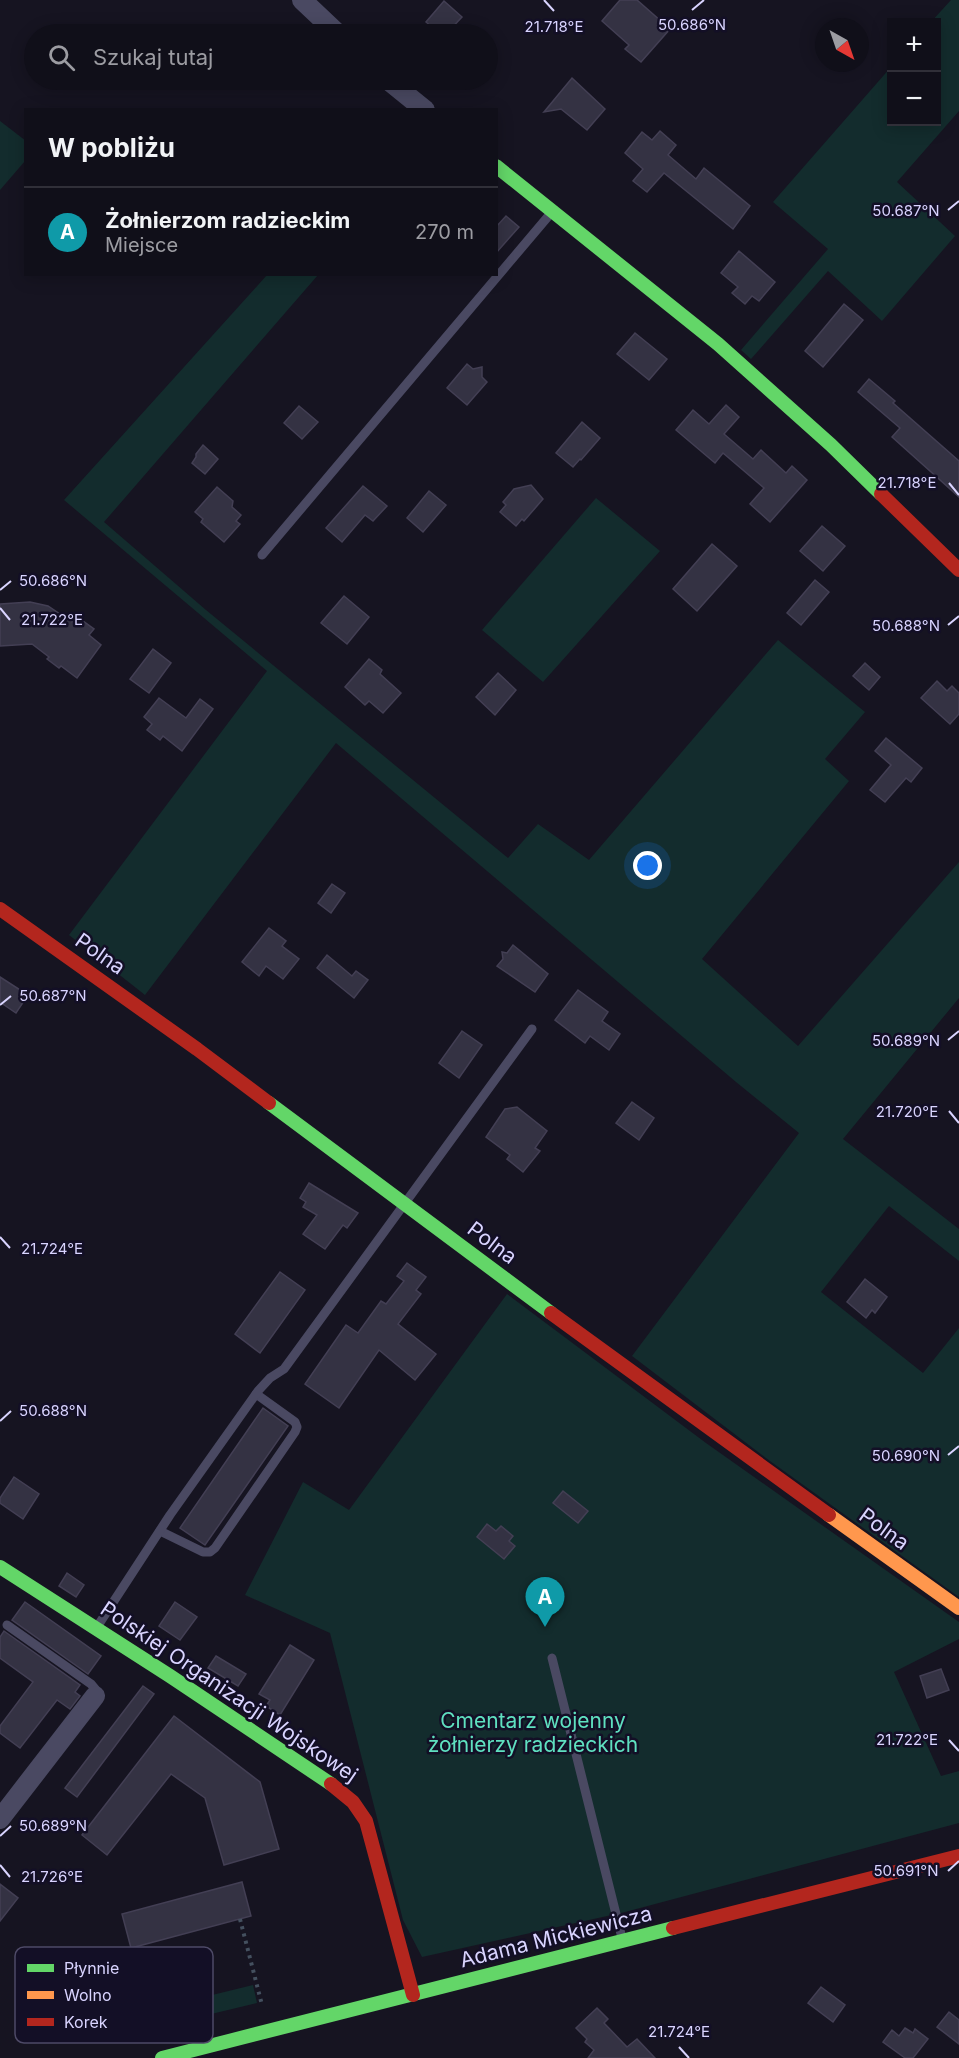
<!DOCTYPE html>
<html lang="pl">
<meta charset="utf-8">
<style>
body{margin:0;font-family:Inter,sans-serif;background:#1e1d26;color:#f1f3f6}
.controls{position:absolute;right:18px;top:18px;display:grid;overflow:hidden;border-radius:0px;box-shadow:0 3px 15px #0003}
.controls button{width:54px;height:54px;display:grid;place-items:center;padding:0;border:0;border-bottom:2px solid #302f38;background:#100f19;color:#f1f3f6;font:30px sans-serif}
.compass{position:absolute;left:815px;top:18px;width:54px;height:54px;border-radius:50%;background:#100f19;box-shadow:0 3px 15px #0003;rotate:140deg}
.you{position:absolute;left:648px;top:866px;width:21px;height:21px;margin:-15px;border:4px solid #fff;border-radius:50%;background:#1a73e8;box-shadow:0 0 0 9px #1a73e833}
.badge{display:grid;place-items:center;width:39px;height:39px;border-radius:50%;background:#9591b1;color:#fff;font-size:20px;font-weight:700}
.pin{position:absolute;translate:-50% -50px;filter:drop-shadow(0 2px 3px #0008)}
.pin::after{content:'';position:absolute;top:32px;width:21px;height:18px;background:inherit;clip-path:polygon(0 0,100% 0,50% 100%)}
.list{margin:0;padding:0;list-style:none}
h2{display:flex;justify-content:space-between;align-items:center;height:78px;margin:0;padding:0 24px;font-size:26px}
h2 small{font-size:20px;font-weight:400;color:#9c9ca2}
.list li{display:grid;grid-template-columns:39px 1fr auto;gap:18px;align-items:center;box-sizing:border-box;height:90px;padding:0 24px;border-top:2px solid #302f38}
.list b{display:block;font-size:22px;white-space:nowrap}
.list p{margin:0;font-size:20px;white-space:nowrap;color:#9c9ca2}
.list em{font-size:20px;font-style:normal;color:#9c9ca2}
.icon{flex:none;width:33px;height:33px;fill:none;stroke:currentColor;stroke-width:2;stroke-linecap:round;stroke-linejoin:round}
.map{position:relative;flex:none;width:959px;height:2058px;overflow:hidden}
.search{position:absolute;background:#100f19;box-shadow:0 3px 15px #0003;left:24px;top:24px;width:474px;height:66px;display:flex;align-items:center;gap:15px;box-sizing:border-box;padding:0 21px;border-radius:33px;color:#9c9ca2;font-size:22px}
.panel{position:absolute;background:#100f19;box-shadow:0 3px 15px #0003;left:24px;top:108px;width:474px;height:168px;border-radius:0px}
.map>svg:first-child{display:block}
.green{fill:#132c2d}
.building{fill:#343243;stroke:#433f54;stroke-width:1.5}
.lines{fill:none;stroke-linecap:round;stroke-linejoin:round}
.path{stroke:#44505f;stroke-width:4;stroke-dasharray:3 4.5;stroke-linecap:butt}
.lane{stroke:#4a4962;stroke-width:9}
.street{stroke:#4a4962;stroke-width:20}
.fast{stroke:#63d668;stroke-width:14}
.slow{stroke:#ff974d;stroke-width:14}
.jam{stroke:#b3261e;stroke-width:14}
.ticks{fill:none;stroke:#d9d4ff;stroke-width:2}
.labels{text-anchor:middle;stroke-width:5;stroke-linejoin:round;paint-order:stroke}
.street-label{font-size:21px;fill:#d9d4ff;stroke:#130f26}
.park-label{font-size:21px;fill:#5fe0c0;stroke:#130f26}
.key{fill:#130f26;stroke:#4e4a67;stroke-width:1.5}
.key-label{font-size:16px;fill:#d9d4ff}
.ticks-label{font-size:15px;text-anchor:middle;fill:#d9d4ff;stroke:#130f26;stroke-width:5;stroke-linejoin:round;paint-order:stroke}
</style>
<div class="map">
<svg width="959" height="2058" viewBox="0 0 959 2058">
<rect width="100%" height="100%" fill="#161421"/>
<!-- green -->
<g class="green">
<path d="M951,0h8v111l-62,71 58,54 -73,85 -54,-50 -77,88 -10,-9 87,-101 -55,-47 118,-135 1,55h44v-100h-5z"/>
<path d="M0,121l26,20 -1,20 -25,29z"/>
<path d="M267,275h51l-214,247 102,88 302,248 30,-34 51,36 189,-220 87,72 -40,47 24,22 -147,178 96,87 161,-184v136l-116,141 116,90v32l-70,-55 -68,86 102,81 36,-45v269l-189,-136 -138,-105 167,-223 -63,-51 -400,-339 -191,252 -76,-60 198,-264 -203,-171z"/>
<path d="M596,498l64,53 -117,131 -61,-52z"/>
<path d="M507,1294l199,149 253,179v17l-65,33 47,104 18,-5v52l-334,89 -203,45 -19,-37 -73,-287 -85,-38 58,-113 46,28z"/>
<path d="M253,1985l4,18 -54,13 -3,-18z"/>
</g>
<!-- building -->
<g class="building">
<path d="M620,0h17l33,29 -29,33 -16,-13 4,-4 -27,-24z"/>
<path d="M444,1l18,16 -16,17h-6l-14,-12z"/>
<path d="M572,78l33,31 -18,21 -26,-21 -17,3z"/>
<path d="M660,131l16,14 -8,10 28,24 8,-11 46,38 -17,23 -69,-56 -17,19 -14,-11 10,-12 -18,-16 17,-21 10,8z"/>
<path d="M506,216l13,11 -23,26v-26z"/>
<path d="M739,251l36,31 -16,19 -7,-5 -7,8 -13,-11 6,-6 -17,-14z"/>
<path d="M844,304l19,16 -40,47 -18,-16z"/>
<path d="M635,333l32,26 -18,21 -32,-26z"/>
<path d="M467,364l6,5 9,-2v10l5,5 -20,23 -20,-17z"/>
<path d="M869,379l26,22 -2,2 66,58v36l-67,-60 8,-9 -42,-36z"/>
<path d="M726,405l13,12 -15,17 29,25 8,-9 25,23 6,-7 15,14 -37,42 -20,-18 14,-16 -41,-35 -8,10 -39,-33 17,-20 16,14z"/>
<path d="M299,406l19,16 -16,17 -18,-16z"/>
<path d="M582,422l18,16 -19,22 -1,-1 -7,8 -17,-14z"/>
<path d="M203,445l15,14 -13,15 -13,-11 4,-6v-3z"/>
<path d="M531,485l12,14 -19,22 -2,-2 -6,7 -16,-14 6,-7 -3,-3 11,-13z"/>
<path d="M363,486l24,20 -14,15 -8,-6 -23,27 -16,-14z"/>
<path d="M217,487l16,14 -1,6 9,8 -5,6 4,3 -16,18 -23,-20 2,-3 -8,-7z"/>
<path d="M429,491l17,14 -23,27 -16,-14z"/>
<path d="M822,526l23,20 -22,25 -23,-20z"/>
<path d="M712,544l25,22 -40,45 -24,-22z"/>
<path d="M815,580l14,12 -28,33 -14,-12z"/>
<path d="M344,596l25,21 -22,27 -26,-21z"/>
<path d="M30,602l18,4 24,16 4,-6 18,13 -5,6 12,10 -24,33 -16,-12 -2,2 -12,-9 2,-2 -17,-13 -32,2v-42z"/>
<path d="M153,649l18,14 -22,30 -19,-14z"/>
<path d="M369,659l13,11 -2,4 21,19 -18,20 -14,-12 -4,4 -20,-18z"/>
<path d="M865,663l15,14 -11,13 -16,-14z"/>
<path d="M498,673l18,17 -21,25 -19,-18z"/>
<path d="M937,681l10,10 5,-5 7,7v21l-9,10 -29,-26z"/>
<path d="M159,698l27,20 14,-19 13,10 -31,42 -19,-15 -3,4 -13,-10 5,-6 -8,-7z"/>
<path d="M886,738l36,30 -11,14 -5,-4 -21,24 -15,-12 21,-25 -16,-14z"/>
<path d="M332,884l13,9 -14,20 -13,-10z"/>
<path d="M269,928l17,13 -4,5 17,13 -16,20 -17,-13 -7,10 -17,-14z"/>
<path d="M513,945l35,29 -13,18 -38,-26 6,-7 -1,-7 5,1z"/>
<path d="M327,955l25,21 4,-5 12,9 -14,18 -37,-30z"/>
<path d="M0,977l28,18 -12,18 -16,-11z"/>
<path d="M578,990l30,22 -6,9 18,13 -11,16 -19,-14 -5,7 -30,-23z"/>
<path d="M462,1031l20,14 -23,33 -20,-15z"/>
<path d="M632,1102l22,16 -15,22 -23,-17z"/>
<path d="M517,1107l30,24 -12,17 5,3 -17,21 -16,-13 3,-4 -24,-18 19,-28z"/>
<path d="M309,1183l49,30 -11,15 -4,-3 -18,24 -22,-15 14,-19 -14,-8 3,-5 -6,-4z"/>
<path d="M407,1263l19,14 -10,13 5,4 -23,30 38,30 -21,26 -36,-30 -40,58 -34,-24 41,-59 12,8 23,-32 5,3 18,-23 -7,-5z"/>
<path d="M280,1272l25,18 -45,63 -25,-19z"/>
<path d="M865,1279l22,18 -12,16 -3,-3 -6,8 -19,-16z"/>
<path d="M263,1408l25,18 -83,119 -25,-17z"/>
<path d="M14,1477l25,17 -16,25 -23,-16v-5z"/>
<path d="M563,1491l25,20 -10,12 -25,-20z"/>
<path d="M487,1524l9,7 5,-5 12,10 -4,5 6,5 -11,13 -27,-22z"/>
<path d="M67,1573l17,12 -8,12 -17,-11z"/>
<path d="M25,1602l76,54 -13,18 -76,-54z"/>
<path d="M175,1602l22,15 -17,23 -21,-14z"/>
<path d="M4,1631l76,54 -5,7 5,4 -10,13 -13,-9 -37,48 -20,-15v-7l33,-44 -33,-24v-21z"/>
<path d="M290,1645l24,15 -34,55 -14,-9 4,-6 -11,-6z"/>
<path d="M216,1656l30,18 -8,12 -30,-18z"/>
<path d="M941,1669l8,21 -22,8 -7,-22z"/>
<path d="M143,1686l11,8 -77,103 -12,-9z"/>
<path d="M174,1716l86,66 19,67 -55,16 -19,-67 -34,-24 -64,81 -25,-20z"/>
<path d="M242,1882l9,34 -120,32 -9,-34z"/>
<path d="M0,1884l18,14 -18,23z"/>
<path d="M821,1987l24,18 -12,17 -25,-19z"/>
<path d="M597,2008l11,11 -4,4 23,24 10,-8 18,19h-67l6,-8 -9,-8 2,-3 -11,-11z"/>
<path d="M949,2012l10,8v24l-22,-17z"/>
<path d="M905,2028l8,5 2,-4 13,10 -15,19h-8l-22,-16 9,-12 7,6z"/>
</g>
<g class="lines">
<!-- path -->
<path class="path" d="M240,1919l22,86"/>
<!-- lane -->
<g class="lane">
<path d="M262,555l289,-342"/>
<path d="M160,1531l43,21h7l5,-4 80,-116 2,-5 -2,-5 -39,-28"/>
<path d="M7,1625l84,59 5,6 -1,6"/>
<path d="M97,1627l73,-112 88,-124 12,-13 14,-9 248,-340"/>
<path d="M552,1658l70,280"/>
</g>
<!-- street -->
<g class="street">
<path d="M302,0l36,34"/>
<path d="M388,80l37,30"/>
<path d="M0,1819l95,-123"/>
</g>
<!-- fast -->
<g class="fast">
<path d="M496,166l222,178 113,101 50,49"/>
<path d="M269,1103l282,210"/>
<path d="M0,1567l170,109 161,108"/>
<path d="M162,2058l511,-130"/>
</g>
<!-- slow -->
<path class="slow" d="M829,1515l130,93"/>
<!-- jam -->
<g class="jam">
<path d="M881,494l78,76"/>
<path d="M0,909l197,140 72,54"/>
<path d="M551,1313l278,202"/>
<path d="M331,1784l22,18 13,19 47,174"/>
<path d="M673,1928l286,-72"/>
</g>
</g>
<!-- ticks -->
<path class="ticks" d="M544,0l10,11M692,10l12,-10M948,210l11,-9M949,483l10,12M0,590l11,-9M0,608l10,12M948,625l11,-9M0,1005l11,-9M948,1040l11,-9M949,1111l10,12M0,1237l10,11M0,1421l11,-10M948,1455l11,-9M949,1740l10,11M0,1836l11,-10M0,1865l10,12M948,1871l11,-10M679,2047l10,11"/>
<g class="labels">
<!-- street labels -->
<g class="street-label">
<text transform="translate(100 954) rotate(35)" y="7">Polna</text>
<text transform="translate(492 1243) rotate(37)" y="7">Polna</text>
<text transform="translate(884 1529) rotate(36)" y="7">Polna</text>
<text transform="translate(229 1692) rotate(34)" y="7">Polskiej Organizacji Wojskowej</text>
<text transform="translate(556 1937) rotate(-14)" y="7">Adama Mickiewicza</text>
</g>
<!-- park labels -->
<g class="park-label">
<text x="533" y="1728">Cmentarz wojenny<tspan x="533" dy="24">żołnierzy radzieckich</tspan></text>
</g>
</g>
<!-- legend -->
<rect x="15" y="1947" width="198" height="96" rx="9" class="key"/>
<rect x="27" y="1964" width="27" height="8" fill="#63d668"/>
<rect x="27" y="1991" width="27" height="8" fill="#ff974d"/>
<rect x="27" y="2018" width="27" height="8" fill="#b3261e"/>
<g class="key-label">
<text x="64" y="1974">Płynnie</text>
<text x="64" y="2001">Wolno</text>
<text x="64" y="2028">Korek</text>
</g>
<g class="ticks-label">
<text x="692" y="30">50.686°N</text>
<text x="554" y="32">21.718°E</text>
<text x="906" y="216">50.687°N</text>
<text x="907" y="488">21.718°E</text>
<text x="53" y="586">50.686°N</text>
<text x="52" y="625">21.722°E</text>
<text x="906" y="631">50.688°N</text>
<text x="53" y="1001">50.687°N</text>
<text x="906" y="1046">50.689°N</text>
<text x="907" y="1117">21.720°E</text>
<text x="52" y="1254">21.724°E</text>
<text x="53" y="1416">50.688°N</text>
<text x="906" y="1461">50.690°N</text>
<text x="907" y="1745">21.722°E</text>
<text x="53" y="1831">50.689°N</text>
<text x="906" y="1876">50.691°N</text>
<text x="52" y="1882">21.726°E</text>
<text x="679" y="2037">21.724°E</text>
</g>
</svg>
<div class="controls">
<button>+</button>
<button>−</button>
</div>
<svg class="compass" viewBox="-18 -18 36 36"><path d="M0-13l5 13h-10z" fill="#e53935"/><path d="M0 13l5-13h-10z" fill="#9c9ca2"/></svg>
<div class="you"></div>
<div class="pin badge" style="left:545px;top:1627px;background:#0f9aa8">A</div>
<div class="search"><svg class="icon" aria-label="search" viewBox="0 0 24 24"><circle cx="10" cy="10" r="6"/><path d="M15 15l6 6"/></svg>Szukaj tutaj</div>
<section class="panel">
<h2>W pobliżu<small></small></h2>
<ul class="list">
<li><span class="badge" style="background:#0f9aa8">A</span><div><b>Żołnierzom radzieckim</b><p>Miejsce</p></div><em>270 m</em></li>
</ul>
</section>
</div>
